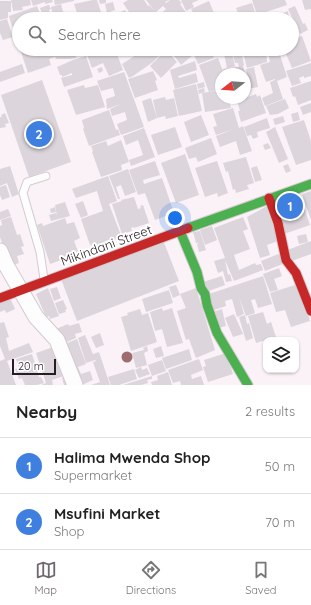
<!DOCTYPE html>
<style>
body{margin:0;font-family:Quicksand,sans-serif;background:#f2f2f2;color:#222}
.controls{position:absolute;right:12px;bottom:12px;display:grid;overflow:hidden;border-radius:8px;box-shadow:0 1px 3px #0004}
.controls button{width:36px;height:36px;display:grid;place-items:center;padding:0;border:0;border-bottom:1px solid #e0e0e0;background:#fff;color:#222;font:20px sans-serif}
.compass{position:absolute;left:215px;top:68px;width:36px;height:36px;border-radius:50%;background:#fff;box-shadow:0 1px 3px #0004;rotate:253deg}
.scale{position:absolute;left:12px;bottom:10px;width:44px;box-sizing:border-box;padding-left:4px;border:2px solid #261d23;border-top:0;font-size:11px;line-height:14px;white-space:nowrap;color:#261d23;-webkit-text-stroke:3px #fff;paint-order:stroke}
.you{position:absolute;left:175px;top:218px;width:14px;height:14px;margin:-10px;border:3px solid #fff;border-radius:50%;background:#1a73e8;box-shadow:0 0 0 6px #1a73e833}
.badge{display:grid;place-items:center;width:26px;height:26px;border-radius:50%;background:#70686d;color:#fff;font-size:13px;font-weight:700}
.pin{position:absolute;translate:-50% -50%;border:2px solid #fff;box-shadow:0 1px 4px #0006}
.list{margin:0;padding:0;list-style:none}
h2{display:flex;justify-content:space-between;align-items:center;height:52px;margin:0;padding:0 16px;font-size:17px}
h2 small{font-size:13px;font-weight:400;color:#767676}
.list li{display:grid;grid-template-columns:26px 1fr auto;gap:12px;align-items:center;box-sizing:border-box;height:56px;padding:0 16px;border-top:1px solid #e0e0e0}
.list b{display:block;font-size:15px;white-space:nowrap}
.list p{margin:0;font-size:13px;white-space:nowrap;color:#767676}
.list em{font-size:13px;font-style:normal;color:#767676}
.icon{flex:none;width:22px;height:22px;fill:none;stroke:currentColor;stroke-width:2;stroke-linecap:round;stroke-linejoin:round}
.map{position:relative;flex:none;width:311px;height:385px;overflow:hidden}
.search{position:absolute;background:#fff;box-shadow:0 1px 3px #0004;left:12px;right:12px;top:12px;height:44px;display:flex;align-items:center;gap:10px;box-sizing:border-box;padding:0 14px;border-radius:22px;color:#767676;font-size:15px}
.sheet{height:164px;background:#fff}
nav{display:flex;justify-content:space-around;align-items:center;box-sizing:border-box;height:56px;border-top:1px solid #e0e0e0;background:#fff;font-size:11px;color:#767676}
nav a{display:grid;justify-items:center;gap:2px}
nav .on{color:#70686d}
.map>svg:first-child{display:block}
.building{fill:#dcd5dc}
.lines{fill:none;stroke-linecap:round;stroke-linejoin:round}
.lane-casing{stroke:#d3cad0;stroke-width:9}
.street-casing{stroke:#d3cad0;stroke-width:17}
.fast-casing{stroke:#d3cad0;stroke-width:11}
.jam-casing{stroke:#d3cad0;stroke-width:11}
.lane{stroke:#fefdfe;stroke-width:7}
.street{stroke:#fefdfe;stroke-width:15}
.fast{stroke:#4caf50;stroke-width:9}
.jam{stroke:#c62828;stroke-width:9}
.tree{fill:#9f6d71}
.labels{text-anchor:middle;stroke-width:4;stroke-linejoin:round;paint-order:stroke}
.street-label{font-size:13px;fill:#261d23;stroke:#fff}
</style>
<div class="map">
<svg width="311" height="385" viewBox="0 0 311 385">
<rect width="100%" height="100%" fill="#faf2f7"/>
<!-- building -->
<g class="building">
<path d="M11,0h19l1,5 -9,2 1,3 -10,1z"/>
<path d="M31,0h21l1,2 -8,2v-2l-12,4z"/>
<path d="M54,0h20v1l-19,4z"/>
<path d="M93,0h4l5,15 -11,4h-8l-2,-7 -4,1 -3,-9z"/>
<path d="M99,0h7v3l-6,1z"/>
<path d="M128,0h16l4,6 1,-1 5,5 -8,-10h23l-4,2 1,1 4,-3h9l3,3 -2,1 9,13 -2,2h-32l11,-10 -3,-3 -7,6 1,1 -7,6h-18l-2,-2 1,-2 -8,-12z"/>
<path d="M181,0h18l-7,3 2,4 -8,4z"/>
<path d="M252,0h33l2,5 -30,10z"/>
<path d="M302,0h9v9l-6,1z"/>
<path d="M0,1h11v11h-3v6l-8,2z"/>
<path d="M209,1l7,17 -25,1v-2l3,-2 -3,-6z"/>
<path d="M113,2l2,8 -8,3 -2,-9z"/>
<path d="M252,3l5,16h-17l-4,-11z"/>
<path d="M61,4l4,15h-11l-3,-12z"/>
<path d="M48,5h1l2,4 -2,1 3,9h-8l-4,-11z"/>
<path d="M37,6l5,13h-23v5l-7,3 -3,-11z"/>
<path d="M295,6l8,18 2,-1 3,7 -8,4 -12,-25z"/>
<path d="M125,10l5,9h-12l-2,-5z"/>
<path d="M288,11l1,7 -6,1 -2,-5z"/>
<path d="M112,12l2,7h-20l9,-3v-1z"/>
<path d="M280,15l2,4h-13z"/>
<path d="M7,19l6,18 -10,3 -3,-7v-12z"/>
<path d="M19,30v15l-5,-13z"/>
<path d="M302,36l9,25 -19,7 -8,-19h8v-10z"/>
<path d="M20,49h55l1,9 -7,1h-13l-2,-6 1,4 -6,2 2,6 -23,8z"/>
<path d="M82,49h7l1,2 -6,3z"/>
<path d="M102,49h13l8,21 -14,6 -6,-13 -11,5 -5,-13z"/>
<path d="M119,49h40l3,3 -9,10 -20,14 -4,2 -7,-14 14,-9 -4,-4 -9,5z"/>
<path d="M169,49h20l4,6 -12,10z"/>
<path d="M195,49h15l4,9 -16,6 -6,-14z"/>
<path d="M211,49h7l3,3 -5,4z"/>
<path d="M223,49h8l4,17 -8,2z"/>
<path d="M241,49l3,16 -1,1 2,8h-21l-1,-5 16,-2 -1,-4h-3l-3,-13z"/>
<path d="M242,49h24l1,13 -20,6z"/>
<path d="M267,49h11l9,28 -10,4 6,18 -18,7 -3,-8 11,-5 -3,-11 5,-2v-1l-9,3 -6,-17 10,-3z"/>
<path d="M166,50l11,12 -16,16 -11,-12z"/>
<path d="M86,56l7,21 -29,10 -3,-9 11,-3v-2l-10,4v-2h-2l-3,-8 16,-7z"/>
<path d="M218,58l6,16h-3v15l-12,3 -10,-27z"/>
<path d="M195,61l2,9 -19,6 1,2 17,-5 2,9 -23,7 -5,-19z"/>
<path d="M311,63v13l-7,2v-2l-5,2 2,5 -9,3 -6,-15z"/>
<path d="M22,64l3,9 -25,9v-10z"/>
<path d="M102,67l1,4 -4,2 -2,-4z"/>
<path d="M254,67l4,20 -10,2 -2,-14 1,-1 -1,-5z"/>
<path d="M153,71l4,9 -2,1 3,9 -23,8 -7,-19z"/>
<path d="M124,72l20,55 -23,8 -4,-11 10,-4 -2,-8 -13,4 -2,-7 11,-5 -14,5 -1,-10 9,-3 -2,-8 -12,3 -4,-10z"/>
<path d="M42,80l29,82 -42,15 -28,-82z"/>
<path d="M311,81v19l-13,5 -3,-9 -2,1 -3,-9z"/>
<path d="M204,82l1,5 -7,2 -1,-5z"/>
<path d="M245,83l2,11 -2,1z"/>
<path d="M196,84l6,27 -23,5 -6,-26z"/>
<path d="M84,85l1,3 13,-3 7,22 -29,8 -9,-25z"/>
<path d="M204,88l1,4 -6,2 -1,-4z"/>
<path d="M221,90v8h8l2,10 -26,4 -3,-19z"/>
<path d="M256,94l1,3 3,-2 6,18 -25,9 -3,-11h2l-3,-10z"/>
<path d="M165,97l1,3 8,-2 4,18 -12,3 -1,-3 -8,2 -4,-18z"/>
<path d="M151,98l6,20 -9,4 -6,-21z"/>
<path d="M285,99l4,9 -11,6 -8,1 -4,-9z"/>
<path d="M311,103v9l-8,3 -3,-8z"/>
<path d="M233,108l6,20 4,-2 9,25 -12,4 -4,-14 -16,6 -4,-11 18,-7 -18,6 -3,-8 4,-1 -4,-12z"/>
<path d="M109,110l7,20 2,-1 2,6 -31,11 -6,-17 1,-1 -2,-8z"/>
<path d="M298,112l2,8 -7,2 -2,-8z"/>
<path d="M5,113l4,10 -4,1 1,3 -6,1v-11h2l-1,-2z"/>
<path d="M201,115l8,20 -18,7 -7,-20z"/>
<path d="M283,116l2,6 -10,3 -2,-6z"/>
<path d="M267,118l3,10 -13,4 1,5 -5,2 -2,-4 -4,1 -3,-9z"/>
<path d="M304,120l7,21v19l-15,5 -14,-38z"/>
<path d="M175,127l7,20 -24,8 -7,-20z"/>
<path d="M275,127l13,32 -9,4 -13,-31z"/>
<path d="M144,128l11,29 -24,9 -2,-6 14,-5 -5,-15 -12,5 -3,-9z"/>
<path d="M211,138l6,16 -19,8 -2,-5 -7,2 -4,-11z"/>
<path d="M121,140l8,22 -8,3 1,5 -21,7 -9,-25 1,-1 -2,-5 15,-5 2,5z"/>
<path d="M268,143l3,5 -6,2 -2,-5z"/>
<path d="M185,154l14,41 -23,8 -15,-40z"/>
<path d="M246,157l8,26 -7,2 2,4 -13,4 -1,-4 -2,1 -5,-19 -2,1 -3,-9z"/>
<path d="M155,161l5,14 -17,5 1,4 18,-6 12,35 -19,7 -10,-27 -7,2 -9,-25z"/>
<path d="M217,161l11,32 -10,4 -1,-4 -12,4 -10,-29z"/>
<path d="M288,164l3,7 -5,2 -3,-7z"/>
<path d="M10,166l9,28 -7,3 -5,-14 -7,3v-17z"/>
<path d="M257,166l5,14 -7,2 -4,-14z"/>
<path d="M128,169l8,23 -11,4 -4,-11 -5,2 4,12h-2l-9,-23z"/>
<path d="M108,176l9,25 -8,3 13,34 -16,3 1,2 -15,5 -1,-4 -1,1 -9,-26 22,-8 -6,-20 -21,7 -4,-9z"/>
<path d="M6,185l4,12 -8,3 -2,-5v-8z"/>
<path d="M311,191v29l-9,-26z"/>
<path d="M299,194l11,31 -26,9 -12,-30z"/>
<path d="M134,197l4,12 3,-1 -1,-2 3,-1 6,18 -15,5v-1l-3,1 1,3 -10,3 -10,-30 10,-3 -1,-1z"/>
<path d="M83,201l5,14 -7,3 -6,-14z"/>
<path d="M65,202l5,14 -19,5 -2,-6 7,-2 1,3 -2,-11z"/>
<path d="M267,206l11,35 -11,4 3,10 -10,3 -13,-41z"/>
<path d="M55,207l1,5 -5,1 -1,-4z"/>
<path d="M8,209l3,7 -11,4v-8z"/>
<path d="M11,217l6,18 3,-1 4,12 -3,1 3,7 -7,2 2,7 -6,2 -8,-13 -5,-15v-11l2,-1 -1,-5z"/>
<path d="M243,217l5,12 -5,2 7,18 -16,6 5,15 16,-7 1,2 5,-1 2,6 -29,11 -9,-21 3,15 2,-1 2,7 -6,1 -3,-11 -5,2 -4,-12 11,-3 -11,-30z"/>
<path d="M65,218l2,6 7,-2 6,16 -6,3 5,13 -29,10 -13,-39 5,-2 1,3z"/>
<path d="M212,226l5,14 -12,5 -5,-15z"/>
<path d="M200,231l6,19 -7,2 -2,-8 2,-1h-3l-3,-11z"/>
<path d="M306,234l2,8 -9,2 -2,-8z"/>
<path d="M163,240l16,41 -102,40 -16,-42z"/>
<path d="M311,241v13l-22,8 -4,-11z"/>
<path d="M281,253l4,10 -20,8 -4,-10z"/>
<path d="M279,268l3,8 -8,3 4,11 -8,2 -7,-18z"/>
<path d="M222,276l3,9 -19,7 -3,-10z"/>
<path d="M263,276l9,28 -14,4 -3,-9 -4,1 4,13 -9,3 -7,-19 5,17 -7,3 -5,-18 -7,2 1,5 -15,5 -2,-17z"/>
<path d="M298,284l12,37 -19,6 -6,-17 -9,2 -6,-19z"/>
<path d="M176,285l4,10 -7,3 -4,-11z"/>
<path d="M57,287l4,11 -7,3 -4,-12z"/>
<path d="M48,288l11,28 -9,3 -1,-3 -3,1 -10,-23z"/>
<path d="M196,288l19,62 -19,8 -7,-19 -3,1 -9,-29 9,-3 -6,-14z"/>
<path d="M169,290l4,13 -27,9 -4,-13z"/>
<path d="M10,298l5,11 -9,4 -1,-3 -5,2v-10z"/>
<path d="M63,300l4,9 -2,1 1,2 -7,2 -4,-11z"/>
<path d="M162,308l1,3 9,-3 11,35 -16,4 -5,-18 -7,2 -5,-19z"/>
<path d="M140,309l2,6 6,-2 9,29 -26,9 -10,-34 7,-2 -1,-2z"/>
<path d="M222,309l4,17 -8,2 -5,-16z"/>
<path d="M263,312l4,12 4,-2 5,15 -20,6 -8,-27z"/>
<path d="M234,314l9,20 -10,3 -8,-19z"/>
<path d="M245,315l2,9 2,-1 4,15 -7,3 -7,-24z"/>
<path d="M4,322l5,15 -3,1 3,13 20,-8 4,9 -26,9 9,24h-16v-24l5,-2 -5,-13v-23z"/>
<path d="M79,323l3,9 -7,2 1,4 -14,6 -6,-15 12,-5 1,2z"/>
<path d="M100,333l4,12 -8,3 -5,-11z"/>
<path d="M85,335l8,19 6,-2 11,33h-19l9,-3 -7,-20 3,-1 -1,-1 -9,3 -8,-25z"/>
<path d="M77,339l9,25 -8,3 3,7 9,-3 3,9 -11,5h-6l-14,-40z"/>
<path d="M56,346l11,29 -15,5 1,5h-12l5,-2 -10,-30z"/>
<path d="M147,346l1,5 -4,2 3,12 -11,3 -4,-15 12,-3 -1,-2z"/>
<path d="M161,346l3,10 -8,2 -3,-9z"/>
<path d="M189,349l3,11 -26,9 -4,-11z"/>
<path d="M226,353l7,21 -25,8 -5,-15 3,-1 -2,-6z"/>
<path d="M32,354l7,23h2l3,6 -7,2h-12l-3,-7 -3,1 -4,-10 4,-1 -3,-9z"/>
<path d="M199,359l4,11 -12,5 1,4 9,-3 3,9h-23l-1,-4 -7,2 -5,-13z"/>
<path d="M162,360l4,11 -14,5 -4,-11z"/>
<path d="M141,367l1,3 5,-2 3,6 -11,4 -4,-8z"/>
<path d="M134,369l3,10 -18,6h-8l-3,-8z"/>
<path d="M168,372l4,13h-20l-1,-3 7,-2 -1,-4z"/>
<path d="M70,375l4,10h-10l-2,-7z"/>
<path d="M152,376v3l-5,1 1,3 -7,2h-18z"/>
</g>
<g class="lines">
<!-- lane casing -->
<g class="lane-casing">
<path id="lane" d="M44,279l-4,-27 -17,-59 4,-11 19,-6"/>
</g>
<!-- street casing -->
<g class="street-casing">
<path id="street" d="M0,251l6,14 30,52 21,23 18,45"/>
</g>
<!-- fast casing -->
<g class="fast-casing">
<g id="fast">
<path d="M188,228l123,-44"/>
<path d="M180,231l17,41 4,16 4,6 2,11 10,28 31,52"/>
</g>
</g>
<!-- jam casing -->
<g class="jam-casing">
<g id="jam">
<path d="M269,198l9,25 8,37 10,13 15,38"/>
<path d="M0,298l188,-70"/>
</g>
</g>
<!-- lane -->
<use href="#lane" class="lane"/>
<!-- street -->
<use href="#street" class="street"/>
<!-- fast -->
<use href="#fast" class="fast"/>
<!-- jam -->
<use href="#jam" class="jam"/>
</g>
<!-- trees -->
<circle class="tree" cx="127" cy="357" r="5.5"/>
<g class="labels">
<!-- street labels -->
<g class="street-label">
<text transform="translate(106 245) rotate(-20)" y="5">Mikindani Street</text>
</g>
</g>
</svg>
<div class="controls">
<button><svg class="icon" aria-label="layers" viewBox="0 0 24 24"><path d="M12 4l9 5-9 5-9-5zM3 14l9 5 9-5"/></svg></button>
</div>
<svg class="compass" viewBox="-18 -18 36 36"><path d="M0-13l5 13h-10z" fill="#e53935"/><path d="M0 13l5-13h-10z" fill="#767676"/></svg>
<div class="scale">20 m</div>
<div class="you"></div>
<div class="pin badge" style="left:290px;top:206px;background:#3f7fe0">1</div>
<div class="pin badge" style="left:39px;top:134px;background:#3f7fe0">2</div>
<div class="search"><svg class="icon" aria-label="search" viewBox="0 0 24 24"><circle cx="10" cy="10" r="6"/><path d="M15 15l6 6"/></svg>Search here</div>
</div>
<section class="sheet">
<h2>Nearby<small>2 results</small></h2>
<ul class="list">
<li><span class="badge" style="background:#3f7fe0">1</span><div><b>Halima Mwenda Shop</b><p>Supermarket</p></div><em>50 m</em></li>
<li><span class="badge" style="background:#3f7fe0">2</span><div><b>Msufini Market</b><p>Shop</p></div><em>70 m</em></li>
</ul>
</section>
<nav>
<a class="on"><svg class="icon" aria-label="map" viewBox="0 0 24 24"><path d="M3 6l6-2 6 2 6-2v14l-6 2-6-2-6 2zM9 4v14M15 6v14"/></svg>Map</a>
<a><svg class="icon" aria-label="directions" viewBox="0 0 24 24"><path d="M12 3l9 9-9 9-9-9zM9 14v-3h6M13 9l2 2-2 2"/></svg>Directions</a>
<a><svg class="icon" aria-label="saved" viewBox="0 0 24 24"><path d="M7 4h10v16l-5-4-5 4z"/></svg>Saved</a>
</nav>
